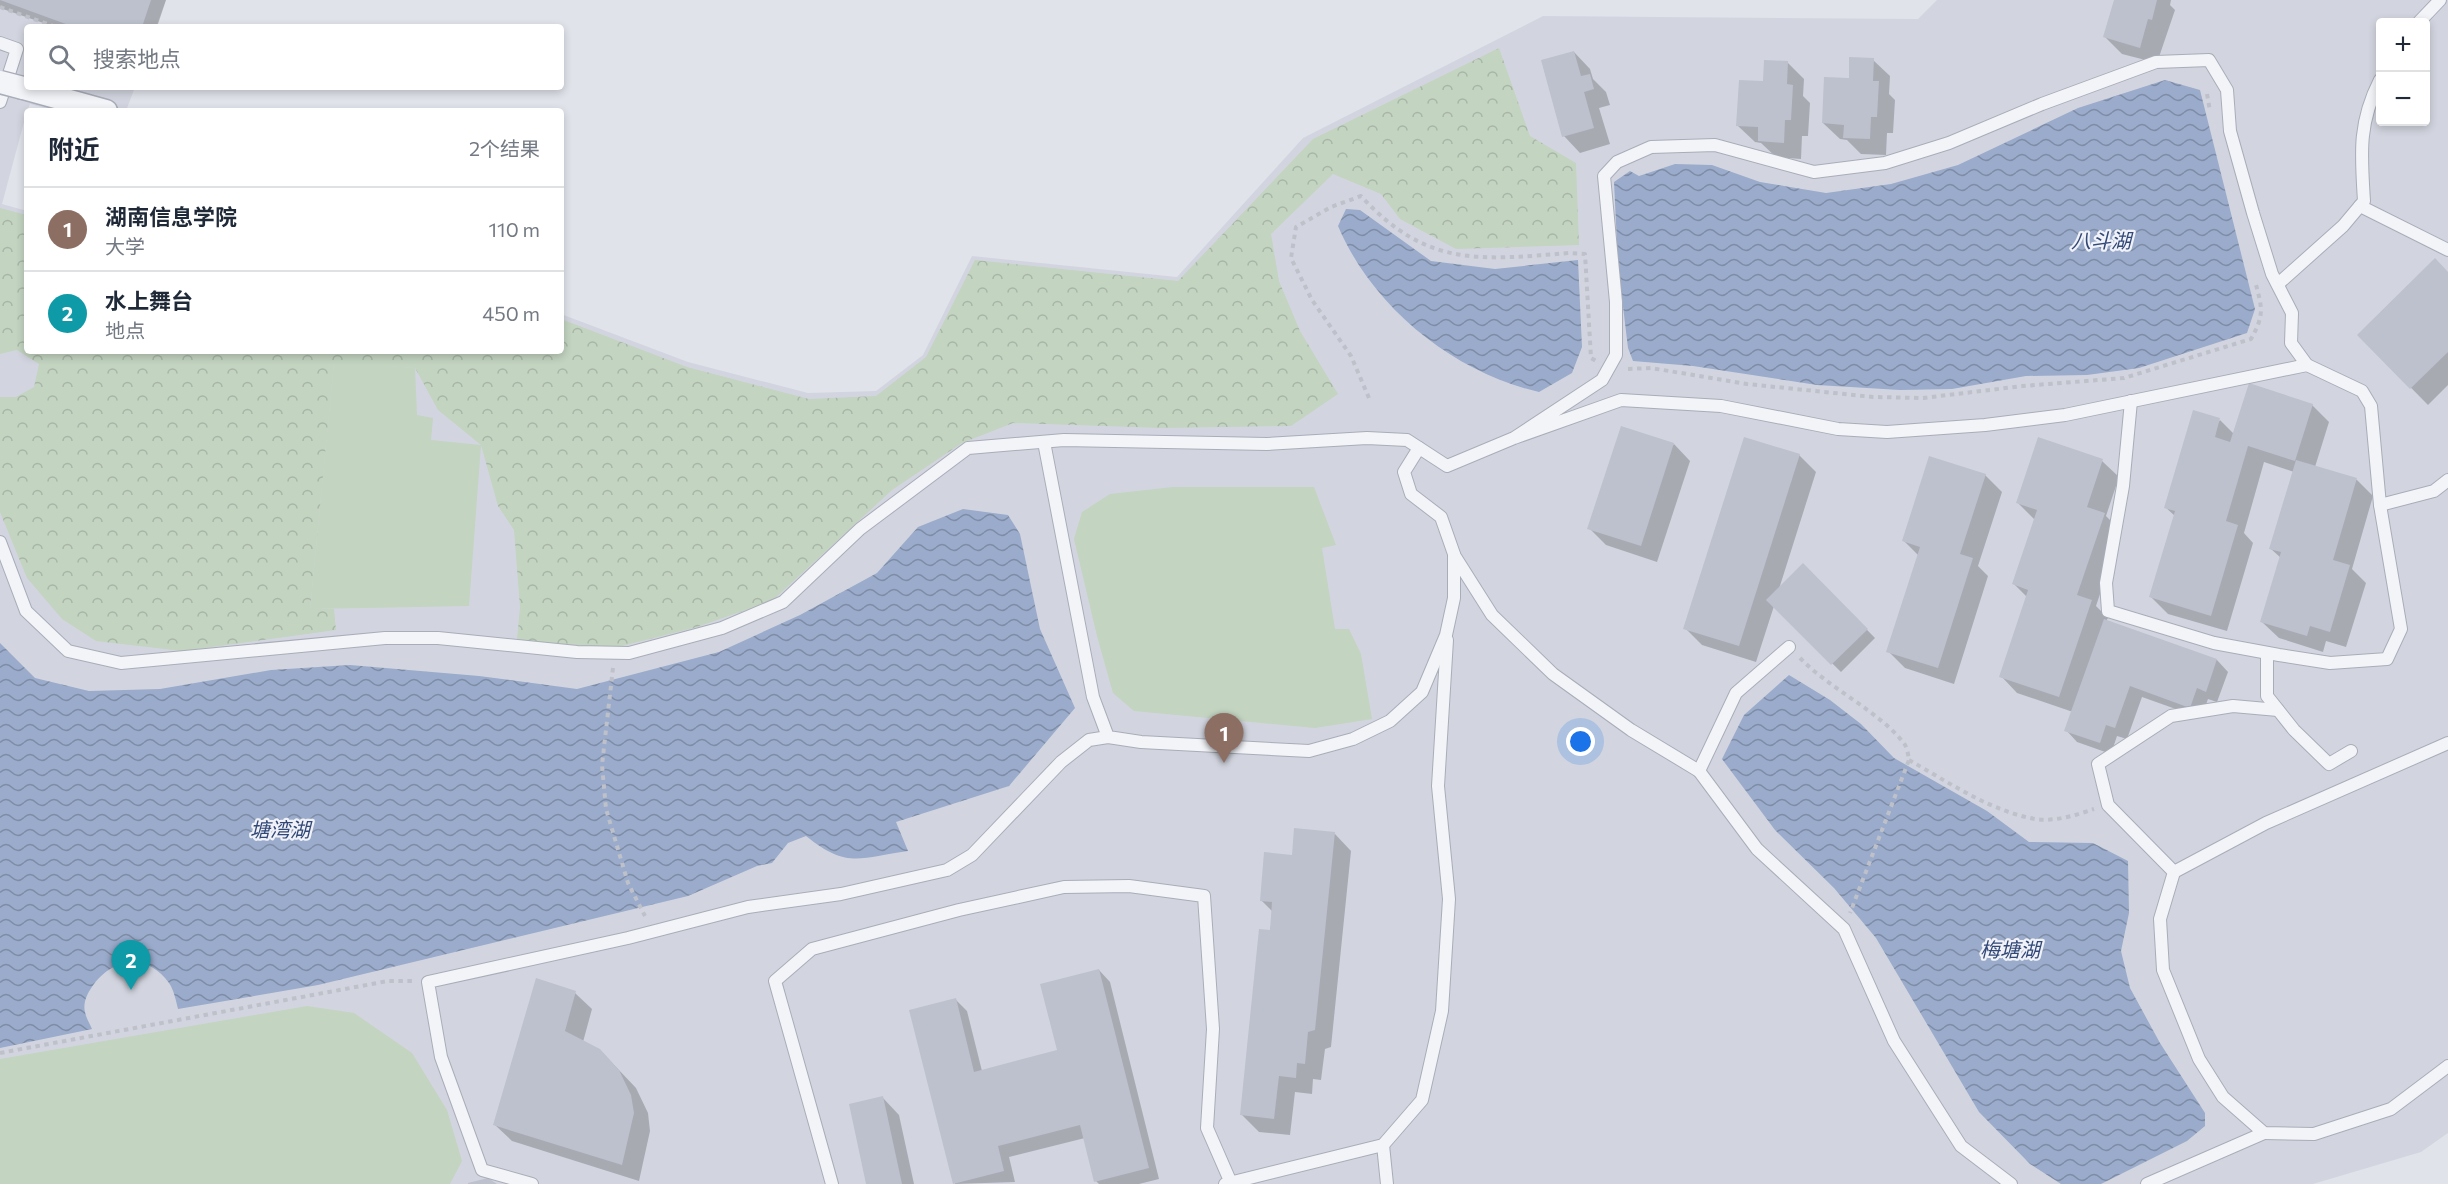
<!DOCTYPE html>
<html lang="zh">
<meta charset="utf-8">
<style>
body{margin:0;font-family:Commissioner,"Noto Sans SC",sans-serif;background:#f6f6f7;color:#1f2937}
.controls{position:absolute;right:18px;top:18px;display:grid;overflow:hidden;border-radius:6px;box-shadow:0 3px 9px #0003}
.controls button{width:54px;height:54px;display:grid;place-items:center;padding:0;border:0;border-bottom:2px solid #e0e1e3;background:#fff;color:#1f2937;font:30px sans-serif}
.you{position:absolute;left:1581px;top:742px;width:21px;height:21px;margin:-15px;border:4px solid #fff;border-radius:50%;background:#1a73e8;box-shadow:0 0 0 9px #1a73e833}
.badge{display:grid;place-items:center;width:39px;height:39px;border-radius:50%;background:#d44044;color:#fff;font-size:20px;font-weight:700}
.pin{position:absolute;translate:-50% -50px;filter:drop-shadow(0 2px 3px #0008)}
.pin::after{content:'';position:absolute;top:32px;width:21px;height:18px;background:inherit;clip-path:polygon(0 0,100% 0,50% 100%)}
.list{margin:0;padding:0;list-style:none}
h2{display:flex;justify-content:space-between;align-items:center;height:78px;margin:0;padding:0 24px;font-size:26px}
h2 small{font-size:20px;font-weight:400;color:#747a83}
.list li{display:grid;grid-template-columns:39px 1fr auto;gap:18px;align-items:center;box-sizing:border-box;height:84px;padding:0 24px;border-top:2px solid #e0e1e3}
.list b{display:block;font-size:22px;white-space:nowrap}
.list p{margin:0;font-size:20px;white-space:nowrap;color:#747a83}
.list em{font-size:20px;font-style:normal;color:#747a83}
.icon{flex:none;width:33px;height:33px;fill:none;stroke:currentColor;stroke-width:2;stroke-linecap:round;stroke-linejoin:round}
.map{position:relative;flex:none;width:2448px;height:1184px;overflow:hidden}
.search{position:absolute;background:#fff;box-shadow:0 3px 9px #0003;left:24px;top:24px;width:540px;height:66px;display:flex;align-items:center;gap:15px;box-sizing:border-box;padding:0 21px;border-radius:6px;color:#747a83;font-size:22px}
.panel{position:absolute;background:#fff;box-shadow:0 3px 9px #0003;left:24px;top:108px;width:540px;height:246px;border-radius:6px}
.map>svg:first-child{display:block}
.built{fill:#d2d5df;fill-rule:evenodd}
.grass{fill:#c3d4c1}
.forest{fill:url(#forest-crowns)}
.water{fill:url(#water-waves)}
.shadow{fill:#0003}
.building{fill:#bdc1cd}
.lines{fill:none;stroke-linecap:round;stroke-linejoin:round}
.lane-casing{stroke:#a9adb8;stroke-width:14}
.street-casing{stroke:#a9adb8;stroke-width:25}
.path{stroke:#bec1c9;stroke-width:4;stroke-dasharray:4.5 4.5;stroke-linecap:butt}
.lane{stroke:#f3f4f8;stroke-width:12}
.street{stroke:#f3f4f8;stroke-width:22}
.street-bridge-casing{stroke:#a9adb8;stroke-width:25;stroke-linecap:butt}
.street-bridge{stroke:#f3f4f8;stroke-width:22}
.labels{text-anchor:middle;stroke-width:4.5;stroke-linejoin:round;paint-order:stroke}
.water-label{font-size:20px;font-style:italic;fill:#304778;stroke:#f0f2f7}
</style>
<div class="map">
<svg width="2448" height="1184" viewBox="0 0 2448 1184">
<defs>
<pattern id="forest-crowns" width="20" height="18" patternUnits="userSpaceOnUse" patternTransform="scale(1.5)"><rect width="20" height="18" fill="#c3d4c1"/><path d="M2 6a3 3 0 1 1 6 0M12 15a3 3 0 1 1 6 0" fill="none" stroke="#a8b6a7"/></pattern>
<pattern id="water-waves" width="16" height="10" patternUnits="userSpaceOnUse" patternTransform="scale(1.5)"><rect width="16" height="10" fill="#9aabcb"/><path d="M0 5q4-4 8 0t8 0" fill="none" stroke="#7e8ca6"/></pattern>
</defs>
<rect width="100%" height="100%" fill="#e0e3ea"/>
<!-- built -->
<path class="built" d="M0,0h166l-10,27h-129v60h108l-9,24h-71l-25,-7 -3,7 -25,93 25,7v140h534v-37l127,48 120,31 68,-2 47,-36 49,-99 205,21 126,-139 240,-122 375,3 19,-19h511v1133l-27,19 -108,32h-2313zM2380,22h46v100h-46z"/>
<!-- grass -->
<g class="grass">
<path d="M334,362l81,6 2,47 16,3 -2,22 50,5 -12,161 -159,3z"/>
<path d="M1173,487h141l22,58 -14,3 13,81h14l12,25 11,65 -57,9 -181,-17 -21,-18 -16,-57 -23,-97 8,-27 28,-18z"/>
<path d="M307,1006l47,7 58,40 35,57 15,51 -12,23h-450v-125z"/>
</g>
<!-- forest -->
<path class="forest" d="M1499,48l31,88 46,27 3,82 -123,4 -56,-30 -19,-25 -48,-20 -62,60 8,47 21,50 38,63 -47,32 -130,2 -148,-5 -51,20 -70,47 -120,111 -75,26 -83,21 -97,-8 3,-33 -6,-77 -16,-24 -17,-61 -43,-35 -23,-42 -81,-5 -24,246h24l2,21 -154,21 -86,-10 -34,-22 -35,-41 -27,-66v-115h16l18,-10 5,-23 -22,-14 -17,4v-146l27,7v136h534v-32l126,48 122,32 67,-3 50,-39 49,-97 203,21 135,-142z"/>
<!-- water -->
<g class="water">
<path d="M2165,80l35,10 55,219 -8,24 -108,35 -52,7 -61,1 -74,13 -52,1 -83,-5 -124,-19 -60,-5 -5,-13 -10,-83 -4,-83 16,-11 9,5 36,-12 37,1 48,17 66,11 65,-9 67,-19 120,-57z"/>
<path d="M1346,209l14,1 71,51 64,8 83,-9 4,87 -10,26 -33,19c-86,-20 -166,-84 -201,-166z"/>
<path d="M963,509l45,6 12,19 20,95 35,79 -66,78 -113,36 12,29c-49,7 -61,18 -102,-15l-18,7 -16,20 -15,3 -69,30 -370,89 -140,24c-2,-8 -4,-19 -9,-26 -23,-33 -61,-24 -79,7 -4,6 -7,15 -5,22 1,6 5,12 7,17l-92,19v-405l35,35 54,13 71,-2 111,-19 79,-5 129,11 98,13 142,-37 81,-37 77,-42 41,-46z"/>
<path d="M1789,675l41,25 31,24 33,34 93,53 42,31 64,1 35,18 1,52 -8,38 9,37 30,55 45,70v13l-18,15 -86,43h-40l-31,-20 -51,-52 -103,-174 -42,-50 -59,-58 -53,-71 22,-44z"/>
</g>
<!-- shadow -->
<g class="shadow">
<path d="M0,0h166l-9,27h-102l-55,-19z"/>
<path d="M2115,0h56l-1,5 5,5 -18,53 -35,-9 -17,-17z"/>
<path d="M1574,52l16,17 3,10 13,13 4,13 -11,3 11,36 -30,9 -16,-17z"/>
<path d="M1873,60l17,16 -1,18 6,6 -2,33h-6l-1,22 -25,-1 -14,-14 -7,-1 -17,-16 27,-43z"/>
<path d="M1788,63l16,16 -1,17 7,7 -2,33h-6l-1,23 -25,-2 -15,-14 -6,-1 -17,-16 26,-43z"/>
<path d="M2448,273v112l-20,20 -69,-70z"/>
<path d="M2312,405l17,17 -14,45 42,13 16,16 -21,73 14,14 -20,64 -20,-6 -3,11 -44,-14 -17,-16 19,-64 -10,-9 23,-77 -30,-10 -20,71 9,10 -26,88 -59,-17 -17,-17 24,-81 -10,-9 55,-87 14,14z"/>
<path d="M1674,444l16,17 -33,101 -51,-17 -17,-17z"/>
<path d="M1799,455l17,17 -37,117 24,-24 72,73 -34,34 -67,-66 -18,56 -54,-17 -17,-17z"/>
<path d="M2102,461l17,16 -13,39 15,15 -25,75 12,12 -2,3 111,39 11,12 -11,30 -9,-3 -7,19 -59,-21 -15,42 -10,-3 -6,18 -34,-12 -11,-12 7,-18 -56,-19 -16,-17 26,-79 -13,-13 21,-64 -17,-17z"/>
<path d="M1985,475l17,17 -24,74 10,10 -34,108 -49,-16 -17,-17 31,-95 -16,-16z"/>
<path d="M1335,834l16,17 -20,196 -6,2 -4,31 -8,-1 -1,15 -17,-2 -5,43 -31,-3 -17,-17 31,-203 -12,-12 32,-44z"/>
<path d="M1099,970l11,12 49,197 -20,5h-40l-3,-3 -11,-43 -76,19 6,25 -60,2 1,-184 11,11 15,60 77,-20z"/>
<path d="M575,993l17,16 -9,33 17,8 36,38 12,25 2,18 -11,50 -127,-40 -17,-16z"/>
<path d="M883,1098l16,17 15,69h-46z"/>
</g>
<!-- building -->
<g class="building">
<path d="M0,0h151l-9,27h-68z"/>
<path d="M2114,0h43l-5,20 -4,-1 -8,29 -37,-11z"/>
<path d="M1574,51l7,25 9,-2 4,15 -10,3 10,36 -32,9 -21,-77z"/>
<path d="M1849,57l25,1 -1,23h6l-2,36h-6l-1,22 -27,-1 1,-13 -22,-2 2,-46 25,1z"/>
<path d="M1764,60l24,1 -1,23 6,1 -2,35h-6l-1,23 -26,-2v-14l-22,-1 3,-46 24,1z"/>
<path d="M2435,258l13,14v80l-38,37 -53,-54z"/>
<path d="M2249,383l64,21 -18,57 -47,-15 -22,75 12,4 -27,91 -62,-19 26,-86 -11,-3 29,-98 27,8 -5,19 15,5z"/>
<path d="M1621,426l53,17 -33,103 -54,-17z"/>
<path d="M1744,437l56,17 -61,192 -56,-17z"/>
<path d="M2038,437l65,22 -16,48 18,6 -28,82 15,5 -33,97 -60,-20 29,-87 -16,-6 25,-74 -21,-7z"/>
<path d="M1929,456l57,18 -26,80 13,4 -35,110 -52,-16 34,-105 -18,-6z"/>
<path d="M2296,460l61,18 -24,82 17,5 -20,67 -20,-6 -3,10 -47,-14 21,-70 -12,-3z"/>
<path d="M1803,563l65,66 -37,36 -65,-65z"/>
<path d="M2104,619l113,40 -11,33 -9,-4 -7,20 -60,-22 -15,42 -9,-3 -6,18 -36,-12z"/>
<path d="M1294,828l41,4 -20,198 -7,2 -3,32 -8,-1 -1,15 -17,-2 -5,43 -34,-4 19,-186 11,1 2,-28 -12,-1 4,-49 28,3z"/>
<path d="M1099,969l50,199 -55,14 -14,-57 -82,21 6,25 -51,13 -44,-174 47,-12 18,74 83,-22 -17,-66z"/>
<path d="M536,978l40,13 -11,40 35,18 19,21 12,25 3,18 -12,52 -129,-40z"/>
<path d="M883,1096l19,88h-36l-17,-80z"/>
<path d="M488,1178l9,6h-29v-1z"/>
</g>
<g class="lines">
<!-- lane casing -->
<g class="lane-casing">
<g id="lane">
<path d="M2419,22l21,-22"/>
<path d="M0,43l17,6 -17,53"/>
<path d="M2360,206l88,44"/>
<path d="M2278,284l65,-58 21,-25c-3,-47 -6,-78 16,-121"/>
<path d="M2131,401l-8,85 -17,97 2,28 106,32 65,12 51,8 57,-4 14,-30 -21,-124 -9,-99 -9,-15 -55,-26"/>
<path d="M1044,442l49,255 15,40 33,5 168,9 44,-12 37,-18 32,-29 24,-57 8,-37v-44l-13,-37 -30,-23 -7,-22 15,-24"/>
<path d="M2380,505l54,-14 14,-11"/>
<path d="M0,542l26,69 42,40 53,12 264,-25h53l139,14 52,1 93,-25 61,-26 77,-73 108,-81 96,-8 203,4 100,-6 40,2 40,26 67,-28 107,-38 100,6 117,23 49,3 98,-7 80,-10 242,-50 -16,-22 1,-30 -20,-39 -19,-61 -23,-82 -3,-41 -18,-30 -53,2 -114,42 -93,39 -64,20 -71,9 -99,-27 -64,2 -34,15 -13,14 12,126v53l-14,25 -88,58"/>
<path d="M1454,555l38,60 61,59 78,56 68,41"/>
<path d="M1789,647l-53,46 -37,78 58,78 87,80 50,112 67,105 50,38"/>
<path d="M2267,653v43l27,34 35,34 22,-13"/>
<path d="M2448,743l-182,80 -92,49 -14,47 3,51 36,89 24,38 41,36 50,1 77,-25 57,-43"/>
<path d="M2174,872l-66,-67 -10,-41 73,-48 62,-10 45,4"/>
<path d="M1383,1145l4,39"/>
<path d="M532,1184l-50,-14 -41,-113 -13,-75 200,-44 120,-31 93,-13 106,-24 25,-15 89,-93 28,-22 19,-3"/>
<path d="M832,1184l-57,-203 37,-32 147,-39 105,-23 65,-1 75,10 9,133 -6,99 24,55"/>
<path d="M1225,1184l158,-39 39,-45 20,-89 7,-112 -11,-113 9,-146"/>
<path d="M2147,1184l117,-51"/>
</g>
</g>
<!-- street casing -->
<g class="street-casing">
<path id="street" d="M23,88l83,23"/>
</g>
<!-- path -->
<g class="path">
<path d="M0,7l56,20"/>
<path d="M2207,94l3,17"/>
<path d="M1628,369l23,-1 96,16 126,13 50,1 100,-12 101,-8 127,-39c14,-25 11,-31 4,-58"/>
<path d="M1369,398l-18,-42 -39,-56 -21,-42 5,-31 35,-20 30,-11c66,72 119,64 208,57l16,1 6,104 5,3"/>
<path d="M1800,658c30,31 77,52 103,84 4,4 5,12 6,18l-59,153"/>
<path d="M613,668l-11,97 4,44 22,74 17,33"/>
<path d="M1909,760c39,22 81,51 126,59 20,3 41,-4 59,-10"/>
<path d="M0,1053l388,-72h24"/>
</g>
<!-- lane -->
<use href="#lane" class="lane"/>
<!-- street -->
<use href="#street" class="street"/>
<!-- street-bridge casing -->
<g class="street-bridge-casing">
<path id="street-bridge" d="M0,82l23,6"/>
</g>
<!-- street-bridge -->
<use href="#street-bridge" class="street-bridge"/>
</g>
<g class="labels">
<!-- water labels -->
<g class="water-label">
<text x="2101" y="248">八斗湖</text>
<text x="280" y="837">塘湾湖</text>
<text x="2010" y="957">梅塘湖</text>
</g>
</g>
</svg>
<div class="controls">
<button>+</button>
<button>−</button>
</div>
<div class="you"></div>
<div class="pin badge" style="left:1224px;top:763px;background:#8d6e63">1</div>
<div class="pin badge" style="left:131px;top:990px;background:#0f9aa8">2</div>
<div class="search"><svg class="icon" aria-label="search" viewBox="0 0 24 24"><circle cx="10" cy="10" r="6"/><path d="M15 15l6 6"/></svg>搜索地点</div>
<section class="panel">
<h2>附近<small>2个结果</small></h2>
<ul class="list">
<li><span class="badge" style="background:#8d6e63">1</span><div><b>湖南信息学院</b><p>大学</p></div><em>110 m</em></li>
<li><span class="badge" style="background:#0f9aa8">2</span><div><b>水上舞台</b><p>地点</p></div><em>450 m</em></li>
</ul>
</section>
</div>
